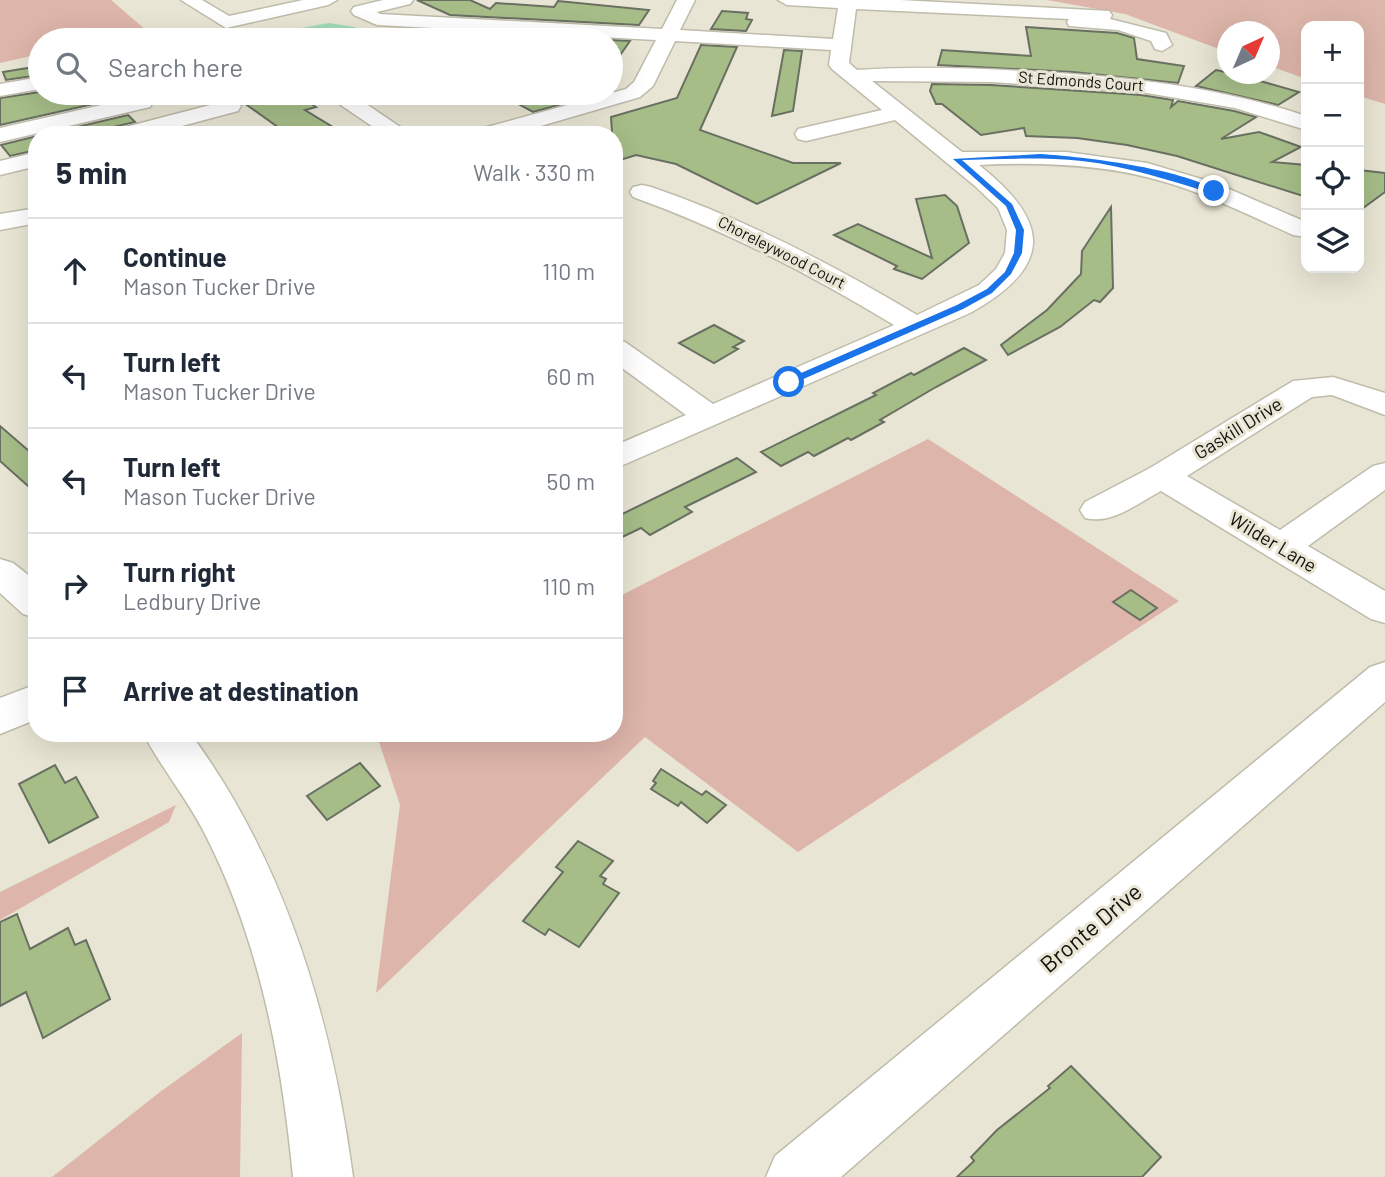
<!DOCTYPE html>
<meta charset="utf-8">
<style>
body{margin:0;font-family:Barlow,sans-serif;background:#f6f6f7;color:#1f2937}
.controls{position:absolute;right:21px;top:21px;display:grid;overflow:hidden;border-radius:14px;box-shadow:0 7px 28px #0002}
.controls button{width:63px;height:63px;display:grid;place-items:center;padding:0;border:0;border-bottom:2px solid #e0e1e3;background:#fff;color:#1f2937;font:35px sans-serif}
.compass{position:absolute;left:1217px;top:21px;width:63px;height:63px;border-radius:50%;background:#fff;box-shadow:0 7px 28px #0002;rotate:44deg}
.stop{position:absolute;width:21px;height:21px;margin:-16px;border:5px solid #1a73e8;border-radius:50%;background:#fff}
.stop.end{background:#1a73e8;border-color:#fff;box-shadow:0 2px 7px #0008}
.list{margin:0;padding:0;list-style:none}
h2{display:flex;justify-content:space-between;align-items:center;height:91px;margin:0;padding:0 28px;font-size:30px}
h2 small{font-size:23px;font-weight:400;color:#747a83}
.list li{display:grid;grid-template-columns:46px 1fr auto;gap:21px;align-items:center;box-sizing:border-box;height:105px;padding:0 28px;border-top:2px solid #e0e1e3}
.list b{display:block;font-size:26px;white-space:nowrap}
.list p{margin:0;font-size:23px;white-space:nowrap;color:#747a83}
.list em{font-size:23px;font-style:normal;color:#747a83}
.icon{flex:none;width:38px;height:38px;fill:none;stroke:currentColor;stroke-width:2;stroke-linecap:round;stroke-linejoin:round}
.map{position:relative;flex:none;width:1385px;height:1177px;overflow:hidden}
.search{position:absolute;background:#fff;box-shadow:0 7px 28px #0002;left:28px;top:28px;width:595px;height:77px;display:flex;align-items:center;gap:18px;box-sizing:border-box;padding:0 24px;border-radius:38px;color:#747a83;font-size:26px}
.panel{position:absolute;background:#fff;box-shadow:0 7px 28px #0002;left:28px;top:126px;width:595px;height:616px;border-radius:28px}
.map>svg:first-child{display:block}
.green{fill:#ddb5aa}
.water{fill:#a1dab7}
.building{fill:#a6bd88;stroke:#697062;stroke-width:2}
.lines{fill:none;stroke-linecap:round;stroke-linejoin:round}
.minor-casing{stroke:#bfbcab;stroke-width:3}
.minor{fill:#fff;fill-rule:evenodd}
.route{fill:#1a73e8}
.labels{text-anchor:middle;stroke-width:6;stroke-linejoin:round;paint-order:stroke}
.far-street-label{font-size:16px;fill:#11100a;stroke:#e8e5d4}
.street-label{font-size:19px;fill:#11100a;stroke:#e8e5d4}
.near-street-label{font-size:23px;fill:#11100a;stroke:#e8e5d4}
</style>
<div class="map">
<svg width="1385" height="1177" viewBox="0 0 1385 1177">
<rect width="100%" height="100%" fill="#e8e5d4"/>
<!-- green -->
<g class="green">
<path d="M0,0h111l36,31 -42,9h-65v14l-40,9z"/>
<path d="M1047,0h338v104l-26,-8v-70h-53v53l-36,-13v-34h-42l-1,20 -102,-38z"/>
<path d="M928,439l251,162 -381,251 -153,-115 -269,256 24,-188 -24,-72h238v-134z"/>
<path d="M176,805l-7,17 -169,98v-28z"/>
<path d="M242,1033l-2,144h-188l108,-85z"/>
</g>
<!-- water -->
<path class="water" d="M329,23l26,4 2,8 -14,5h-108z"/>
<!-- building -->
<g class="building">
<path d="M417,0h53l20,9 6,-6 58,4 4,-6 91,9 -10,15 -189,-10z"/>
<path d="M722,11l26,2 -2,6 6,1 -6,11 -35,-2z"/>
<path d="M1026,27l91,6 17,5 3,21 47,7 -6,17 -105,-11 -135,-7 4,-15 89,6z"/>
<path d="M491,34l139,7 -19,27v-28h-106z"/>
<path d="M701,45l36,2 -37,83 93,33h48l-84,41 -81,-40 -40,-9 -22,7 -3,-45 66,-19z"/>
<path d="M784,50l18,1 -9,60 -21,5z"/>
<path d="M40,66v9l-34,5 -3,-8z"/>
<path d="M1216,70l23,5 60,17 -21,13 -82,-19z"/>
<path d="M932,84l59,1 150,10 32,5 -2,7 7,-6 56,10 22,6 -35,22 38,-7 42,15 -29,15 34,3v32l-129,-41 -50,-11 -50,-7 -51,-2 -2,-8 -43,7 -39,-31h-6l-6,-13z"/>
<path d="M40,92l63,1 8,7 -111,25v-27z"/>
<path d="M230,93h65l21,14 -11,3 41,25h-57z"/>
<path d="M498,93h44l20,11 -29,8z"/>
<path d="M128,115l7,7 -22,5 -4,8h-66z"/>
<path d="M37,136v14l-27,6 -9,-11z"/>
<path d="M1359,170l26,3v19l-26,19z"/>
<path d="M945,195l12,11 12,37 -47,36 -28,-10 3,-3 -63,-31 24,-11 74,34 -16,-59z"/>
<path d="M1111,207l2,81 -13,14 -6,-2 -34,27 -52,28 -7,-10 46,-35 34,-36 1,-23z"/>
<path d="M714,325l30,16 -11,6 5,2 -24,14 -35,-20z"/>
<path d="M964,348l22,12 -50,27 -56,33 4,2 -33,18 -3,-2 -34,18 -6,-4 -27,14 -20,-14 115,-57 -3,-2 38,-20 3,2z"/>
<path d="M0,426l37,32v36l-37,-33z"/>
<path d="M737,458l19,14 -71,35 7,5 -42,23 -9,-7 -27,13v-23z"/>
<path d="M1131,590l26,18 -17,12 -27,-18z"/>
<path d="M360,763l20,23 -53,34 -20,-24z"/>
<path d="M55,765l10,18 11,-6 22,40 -49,26 -30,-59z"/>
<path d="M661,769l41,26 4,-4 20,14 -19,18 -26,-21 -3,4 -27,-17 5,-6 -3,-2z"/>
<path d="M578,841l35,20 -13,15 6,3 -3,5 16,9 -40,54 -30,-18 -4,6 -22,-14 40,-49 -7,-5z"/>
<path d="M17,914l13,35 38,-21 7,17 11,-5 24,59 -67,39 -17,-46 -26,14v-84z"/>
<path d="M1071,1066l90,91 -19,20h-185l17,-16 -3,-4 26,-27 53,-42 -2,-2z"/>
</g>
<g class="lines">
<!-- minor casing -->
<g class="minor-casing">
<g id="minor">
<path d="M181,0h21l27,16 74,-16h34l-9,5 -102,23z"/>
<path d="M383,0h30l-3,4 -33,8 3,2 282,15 15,-29h18l-15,30 153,9 5,-31 -51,-3 -9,-5h122l209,11 3,4 -2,4 56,14 6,12 -10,6 -7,-2 -4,-8 -33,-11 -49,-4 -2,-4 2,-3 -213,-10 -7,54 8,7c61,-4 121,-2 182,2 91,5 180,15 267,44v14l-71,-22 -94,-16 -150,-10 -119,-1 90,71h104l81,11 68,20 91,39v15l-13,-2c-42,-19 -84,-40 -128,-53 -60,-18 -125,-20 -186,-17 72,57 75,101 -9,148l-356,156v-23l72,-31 -72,-53v-23l11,3 88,62 181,-79c-84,-51 -169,-95 -261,-128l-3,-5 3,-5 9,-2 9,2c94,32 181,77 266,128l62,-30 17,-16 9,-16 2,-23 -9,-22 -23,-22 -80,-66 -89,21 -8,-2 -3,-5 3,-5 84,-19 -50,-41 -3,-4 2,-15 -156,-9 -22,45 -13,11 -130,38h-37l3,-5 150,-41 8,-7 22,-42 -279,-15 -23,-10 -3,-4 3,-4z"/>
<path d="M40,77v12l-40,7v-12z"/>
<path d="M124,93h21l8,9 -3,5 -150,35v-14l128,-29z"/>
<path d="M203,93h23l15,13 -3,5 -90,24h-37l3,-5 100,-26z"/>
<path d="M326,93h24l62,42h-27l-56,-38z"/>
<path d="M37,152v14l-37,9v-14z"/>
<path d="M31,209l6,2v12l-37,7v-16z"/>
<path d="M1333,377l52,16v22l-53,-20 -20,2 -125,79 93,54 93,-64 12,-3v27l-77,56 77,45v32l-14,-4 -210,-128c-23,12 -49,34 -76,27l-5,-8 5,-8 65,-34 143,-87z"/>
<path d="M0,559l13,4 24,19v36l-14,-4 -23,-21z"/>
<path d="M1385,662v40l-544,475h-75l9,-21 595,-489z"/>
<path d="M37,684v35l-37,15v-36z"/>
<path d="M143,733h47c96,130 142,286 163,444h-60c-11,-116 -33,-234 -86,-339 -18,-37 -45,-69 -64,-105z"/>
</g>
</g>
<!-- minor -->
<use href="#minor" class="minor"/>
</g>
<!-- route -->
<path class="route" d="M1040,154c46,3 139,14 178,37l-4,3c-43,-13 -87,-28 -132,-33 -40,-4 -80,-2 -120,-1l50,44 12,26 -2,23 -11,21 -19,19 -29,16 -171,75h-7v-4l172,-75 30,-16 18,-17 9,-19 2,-23 -10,-24 -53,-47z"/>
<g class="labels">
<!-- far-street labels -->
<g class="far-street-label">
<text transform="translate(1081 81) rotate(4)" y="6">St Edmonds Court</text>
<text transform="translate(782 252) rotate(27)" y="6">Choreleywood Court</text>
</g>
<!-- street labels -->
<g class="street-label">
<text transform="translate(1238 428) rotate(-32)" y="7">Gaskill Drive</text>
<text transform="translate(1273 542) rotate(31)" y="7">Wilder Lane</text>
</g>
<!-- near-street labels -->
<g class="near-street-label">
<text transform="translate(1091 928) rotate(-40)" y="8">Bronte Drive</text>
</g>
</g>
</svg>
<div class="controls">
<button>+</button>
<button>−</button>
<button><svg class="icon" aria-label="locate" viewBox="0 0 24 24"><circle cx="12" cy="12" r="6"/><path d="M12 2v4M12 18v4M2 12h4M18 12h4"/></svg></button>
<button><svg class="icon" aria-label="layers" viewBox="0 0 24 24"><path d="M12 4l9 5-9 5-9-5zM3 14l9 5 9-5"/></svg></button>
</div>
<svg class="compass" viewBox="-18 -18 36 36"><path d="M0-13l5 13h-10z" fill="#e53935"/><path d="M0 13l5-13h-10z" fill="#747a83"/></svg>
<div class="stop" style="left:789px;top:382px"></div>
<div class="stop end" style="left:1214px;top:191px"></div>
<div class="search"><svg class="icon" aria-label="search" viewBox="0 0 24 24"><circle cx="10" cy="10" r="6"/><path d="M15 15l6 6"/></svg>Search here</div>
<section class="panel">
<h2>5 min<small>Walk · 330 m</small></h2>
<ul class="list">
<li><svg class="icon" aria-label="ahead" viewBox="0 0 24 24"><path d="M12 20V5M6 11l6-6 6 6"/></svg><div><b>Continue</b><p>Mason Tucker Drive</p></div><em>110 m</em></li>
<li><svg class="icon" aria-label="left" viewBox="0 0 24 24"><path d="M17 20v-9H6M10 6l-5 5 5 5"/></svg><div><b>Turn left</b><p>Mason Tucker Drive</p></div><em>60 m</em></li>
<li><svg class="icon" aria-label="left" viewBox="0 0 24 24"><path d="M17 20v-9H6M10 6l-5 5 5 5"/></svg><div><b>Turn left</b><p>Mason Tucker Drive</p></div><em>50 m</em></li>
<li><svg class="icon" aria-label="right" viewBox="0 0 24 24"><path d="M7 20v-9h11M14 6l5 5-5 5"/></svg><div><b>Turn right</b><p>Ledbury Drive</p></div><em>110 m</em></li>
<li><svg class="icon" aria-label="arrive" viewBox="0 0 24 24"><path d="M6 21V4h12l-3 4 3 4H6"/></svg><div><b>Arrive at destination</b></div></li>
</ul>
</section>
</div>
